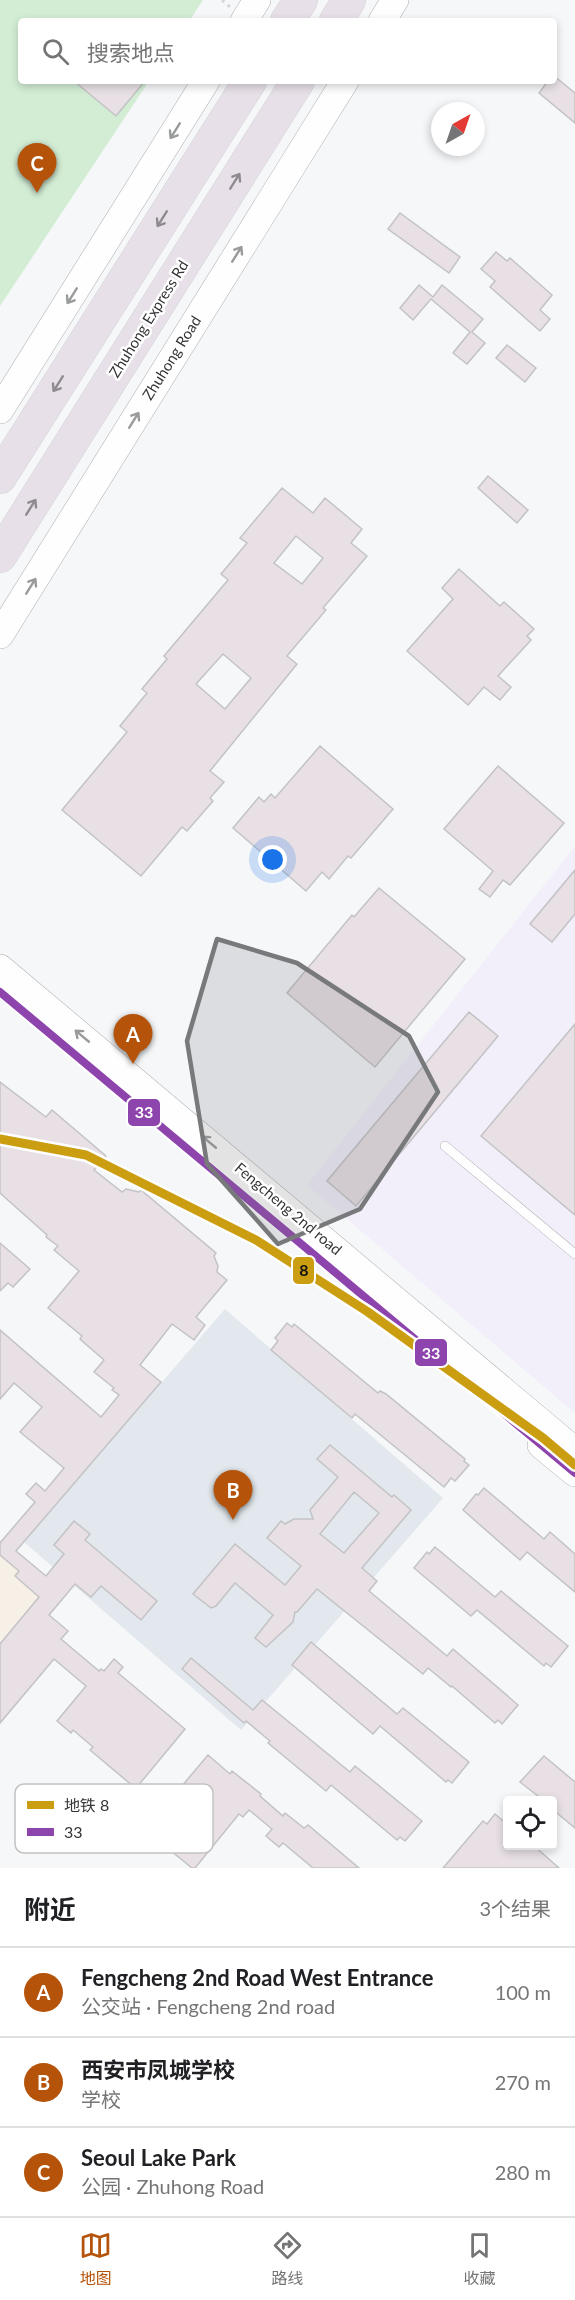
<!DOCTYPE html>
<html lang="zh">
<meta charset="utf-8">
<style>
body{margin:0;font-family:Lato,"Noto Sans SC",sans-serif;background:#f6f6f6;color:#202124}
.controls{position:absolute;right:18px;bottom:18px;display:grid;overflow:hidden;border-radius:6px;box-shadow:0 3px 9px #0003}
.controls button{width:54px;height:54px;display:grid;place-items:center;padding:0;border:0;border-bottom:2px solid #e0e0e0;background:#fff;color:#202124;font:30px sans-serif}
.compass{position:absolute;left:431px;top:102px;width:54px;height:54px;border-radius:50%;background:#fff;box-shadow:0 3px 9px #0003;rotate:40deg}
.you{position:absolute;left:273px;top:860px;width:21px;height:21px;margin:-15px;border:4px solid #fff;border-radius:50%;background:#1a73e8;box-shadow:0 0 0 9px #1a73e833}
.badge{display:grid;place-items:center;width:39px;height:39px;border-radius:50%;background:#b45309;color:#fff;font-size:20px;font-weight:700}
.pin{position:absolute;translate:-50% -50px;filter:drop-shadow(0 2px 3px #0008)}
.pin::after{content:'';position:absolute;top:32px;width:21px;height:18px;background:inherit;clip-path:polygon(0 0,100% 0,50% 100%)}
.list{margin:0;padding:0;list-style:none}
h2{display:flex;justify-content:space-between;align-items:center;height:78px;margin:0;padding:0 24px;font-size:26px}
h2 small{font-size:20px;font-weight:400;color:#757577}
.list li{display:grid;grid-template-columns:39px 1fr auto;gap:18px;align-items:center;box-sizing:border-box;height:90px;padding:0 24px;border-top:2px solid #e0e0e0}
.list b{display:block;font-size:22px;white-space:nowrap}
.list p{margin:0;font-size:20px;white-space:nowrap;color:#757577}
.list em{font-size:20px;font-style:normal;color:#757577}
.icon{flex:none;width:33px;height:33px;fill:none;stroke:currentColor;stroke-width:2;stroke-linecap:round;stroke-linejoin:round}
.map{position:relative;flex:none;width:575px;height:1868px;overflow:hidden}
.search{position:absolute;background:#fff;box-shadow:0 3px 9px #0003;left:18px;right:18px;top:18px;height:66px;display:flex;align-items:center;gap:15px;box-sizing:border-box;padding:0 21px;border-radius:6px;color:#757577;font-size:22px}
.sheet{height:348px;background:#fff}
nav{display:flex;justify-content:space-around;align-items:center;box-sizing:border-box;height:84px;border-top:2px solid #e0e0e0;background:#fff;font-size:16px;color:#757577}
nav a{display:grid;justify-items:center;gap:3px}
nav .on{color:#b45309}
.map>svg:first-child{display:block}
.built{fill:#e2e8ed}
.industrial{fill:#f2effb}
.medical{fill:#f6f0e6}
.green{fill:#d3edd5}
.building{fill:#e8e0e5;stroke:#c3c3c5;stroke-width:1.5;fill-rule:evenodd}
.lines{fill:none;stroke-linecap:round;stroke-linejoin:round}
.service-casing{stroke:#afb0b2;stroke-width:10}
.secondary-casing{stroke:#afb0b2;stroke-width:28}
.trunk-casing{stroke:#d2d3d5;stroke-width:34}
.path{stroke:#d6d6d8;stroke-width:3;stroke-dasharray:3 4.5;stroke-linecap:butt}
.service{stroke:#fefefe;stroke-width:9}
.secondary{stroke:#fefefe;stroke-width:27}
.trunk{stroke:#e8e0e8;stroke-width:33}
.bus-1-casing{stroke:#fff;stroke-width:12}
.bus-1{stroke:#8e44ad;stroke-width:8}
.metro-1-casing{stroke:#fff;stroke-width:14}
.metro-1{stroke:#cb9e12;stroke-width:9}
.oneway{stroke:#999a9a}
.oneway2{stroke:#8e8a90}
.marked{fill:#78797b;fill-opacity:0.2;stroke:#78797b;stroke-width:4.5;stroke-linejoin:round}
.labels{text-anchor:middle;stroke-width:5;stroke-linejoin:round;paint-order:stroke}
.street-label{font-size:15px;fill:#343537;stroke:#fff}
.key{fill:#fff;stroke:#c2c2c3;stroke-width:1.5}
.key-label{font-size:16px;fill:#343537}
.line-badge{stroke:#fff;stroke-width:2}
.badge-label{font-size:16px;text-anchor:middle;font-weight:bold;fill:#fff}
.pale-badge-label{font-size:16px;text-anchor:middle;font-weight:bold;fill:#111}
</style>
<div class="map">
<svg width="575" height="1868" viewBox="0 0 575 1868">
<rect width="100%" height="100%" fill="#f5f7f9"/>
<!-- built -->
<path class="built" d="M225,1309l218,189 -202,232 -217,-188z"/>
<!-- industrial -->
<path class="industrial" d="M575,846v567l-268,-228z"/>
<!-- medical -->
<path class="medical" d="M0,1539l57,49 -57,67z"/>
<!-- green -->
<path class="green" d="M0,0h203l-14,21h-168v60h128l-149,225z"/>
<!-- building -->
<g class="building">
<path d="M554,76l21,17v30l-36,-30 9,-12h6z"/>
<path d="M74,81h71l-29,35z"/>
<path d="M400,213l60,44 -11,16 -61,-44z"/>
<path d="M496,252l11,9 3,-3 42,37 -12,15 10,9 -10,12 -50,-44 5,-6 -14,-12z"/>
<path d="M419,285l14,12 9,-12 41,34 -11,13 13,11 -18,21 -14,-11 17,-21 -39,-33 -18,21 -13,-12z"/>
<path d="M507,345l29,23 -11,14 -29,-24z"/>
<path d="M488,476l40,34 -11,13 -39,-35z"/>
<path d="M282,488l31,25 12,-15 37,31 -11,14 16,13 -44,52 3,2 -39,46 10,8 -87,107 14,11 -14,16 3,3 -26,30 -5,-4 -41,49 -79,-66 65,-78 -7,-6 27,-33 -5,-4 25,-30 -3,-3 64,-76 -7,-6 26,-31 -7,-5zM296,536l27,22 -21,26 -28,-21zM223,654l28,24 -26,31 -29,-25z"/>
<path d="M459,569l41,37 4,-4 30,27 -7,7 4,4 -33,36 13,11 -11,13 -16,-13 -16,18 -61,-54 46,-52 -11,-11z"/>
<path d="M320,746l73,63 -42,49 -3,-2 -19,23 -7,-7 -16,19 -73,-63 26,-31 5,5 7,-8 4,4z"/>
<path d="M498,766l66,57 -54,62 -7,-5 -13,17 -11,-8 14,-18 -49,-42z"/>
<path d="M575,870v44l-23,28 -22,-18z"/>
<path d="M379,888l86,71 -90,108 -88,-74 65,-78 2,2z"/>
<path d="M469,1012l29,24 -142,170 -29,-25z"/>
<path d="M575,1024v191l-94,-79z"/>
<path d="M0,1082l46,35 6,-7 54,46 -12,14 28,22 4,-3 13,3 2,-2 75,63 -2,3 4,10 -1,6 10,8 -31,37 9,8 -11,15 -22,-16 -32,41 21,17 -145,169 30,25 18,-22 -10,-9 20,-24 16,13 -5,6 72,61 -16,19 -40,-34 -10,11 -16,-13 -26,31 19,16 -7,8 38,32 2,-2 3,2 10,-12 9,8 -5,6 67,56 -48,58h-3l-44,-37 3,-3 -20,-17 -2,3 -14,-12 29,-35 -32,-27 -54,64v-79l39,-47 -24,-21 4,-5 -19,-16v-12l35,-41 -9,-8 10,-11 9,8 19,-23 -44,-36 22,-25 -28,-24 -14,16v-69l101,87 18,-22 -7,-5 2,-2 -20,-16 10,-12 -24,-21 2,-3 -34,-28 31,-37 -25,-21 4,-4 -12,-9 1,-2 -47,-42z"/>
<path d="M0,1243l30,26 -17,18 -5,-4 -8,8z"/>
<path d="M287,1323l5,4 2,-3 10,8 74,61 2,-2 6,3 79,65 -1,2 5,4 -14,16 -4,-3 -7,9 -89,-73 -3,4 -81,-68 7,-9 -3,-3z"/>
<path d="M330,1445l62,52 2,-2 17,15 -49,58 15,13 -8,10 78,65 6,-7 65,56 -16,19 -4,-4 -3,3 -43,-37 -1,1 -23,-19 -5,6 -106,-85 -20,23h-2l-2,10 -27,25 -11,-9 18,-23 -38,-32 -19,23 -5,2 -18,-14 42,-50 50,41 16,-19 -34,-28 14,-17 4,3 9,-5h19l-3,-9 28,-33 -21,-18zM354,1492l25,21 -35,40 -24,-19z"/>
<path d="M484,1488l60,51 6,-7 25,22v38l-48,-40 -7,8 -57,-50 13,-16 2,1z"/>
<path d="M435,1547l60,50 6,-6 67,55 -17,21 -5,-4 -2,3 -67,-56 -6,6 -57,-48 13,-16 2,2z"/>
<path d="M311,1642l86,72 6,-6 66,54 -17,21 -4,-3 -2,2 -66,-56 -7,8 -81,-69z"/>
<path d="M191,1658l62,52 9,-10 88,72 5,-6 67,55 -17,20 -5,-4 -3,3 -66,-55 -5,6 -58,-48 2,-2 -24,-20 -2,2 -62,-54z"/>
<path d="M208,1755l22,19 2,-3 29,23 -1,2 23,20 2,-3 19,15 4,-3 51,43h-46l-30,-25 -4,4 -13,-11 6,-7 -23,-19 -6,7 -4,-3 -44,54h-3l-32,-26 -1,1 -15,-12z"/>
<path d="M544,1756l31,26v46l-23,-19v-9h-9l-23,-18z"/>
<path d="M495,1814l12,10v21h26l26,23h-116l40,-47 4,3z"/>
</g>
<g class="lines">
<!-- service casing -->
<g class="service-casing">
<path id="service" d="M445,1146l130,108"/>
</g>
<!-- secondary casing -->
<g class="secondary-casing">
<g id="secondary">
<path d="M244,21l13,-21"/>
<path d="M382,21l13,-21"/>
<path d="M0,410l206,-329"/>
<path d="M0,635l345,-554"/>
<path d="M0,968l575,483"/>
<path d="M541,1445l34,28"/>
</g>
</g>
<!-- trunk casing -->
<g class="trunk-casing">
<g id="trunk">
<path d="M287,21l14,-21"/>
<path d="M336,21l13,-21"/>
<path d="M0,477l250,-396"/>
<path d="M0,556l298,-475"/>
</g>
</g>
<!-- path -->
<path class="path" d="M222,0l8,7"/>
<!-- service -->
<use href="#service" class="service"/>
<!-- secondary -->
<use href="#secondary" class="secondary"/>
<!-- trunk -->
<use href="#trunk" class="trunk"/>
<!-- bus-1 casing -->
<g class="bus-1-casing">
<path id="bus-1" d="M0,992l575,481"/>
</g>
<!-- bus-1 -->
<use href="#bus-1" class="bus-1"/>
<!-- metro-1 casing -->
<g class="metro-1-casing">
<path id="metro-1" d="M0,1139l86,16 170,85 112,72 175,126 32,27"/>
</g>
<!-- metro-1 -->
<use href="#metro-1" class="metro-1"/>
</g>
<!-- one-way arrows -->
<defs><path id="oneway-shaft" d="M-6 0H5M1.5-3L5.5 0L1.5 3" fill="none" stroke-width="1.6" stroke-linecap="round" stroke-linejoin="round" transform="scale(1.5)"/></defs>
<g class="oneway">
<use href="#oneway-shaft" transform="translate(175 131) rotate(122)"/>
<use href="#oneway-shaft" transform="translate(237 254) rotate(-58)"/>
<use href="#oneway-shaft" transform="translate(72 296) rotate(122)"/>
<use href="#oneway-shaft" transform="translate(134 420) rotate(-58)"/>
<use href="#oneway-shaft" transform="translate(31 586) rotate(-58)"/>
<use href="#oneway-shaft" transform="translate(82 1036) rotate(-140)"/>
<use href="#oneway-shaft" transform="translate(209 1142) rotate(-140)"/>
</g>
<g class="oneway2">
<use href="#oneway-shaft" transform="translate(235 181) rotate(-58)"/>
<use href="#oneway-shaft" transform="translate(162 219) rotate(122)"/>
<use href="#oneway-shaft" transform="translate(58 384) rotate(122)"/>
<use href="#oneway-shaft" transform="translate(31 507) rotate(-58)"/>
</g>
<!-- marked area -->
<path class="marked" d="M217,939l80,24 112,73 29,56 -78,117 -82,35 -71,-80 -20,-123z"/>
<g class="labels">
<!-- street labels -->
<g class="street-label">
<text transform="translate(149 319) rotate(-58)" y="5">Zhuhong Express Rd</text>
<text transform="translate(172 358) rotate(-58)" y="5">Zhuhong Road</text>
<text transform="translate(288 1209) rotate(40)" y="5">Fengcheng 2nd road</text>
</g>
</g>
<!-- legend -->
<rect x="15" y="1784" width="198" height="69" rx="9" class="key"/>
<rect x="27" y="1801" width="27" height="8" fill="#cb9e12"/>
<rect x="27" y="1828" width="27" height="8" fill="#8e44ad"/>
<g class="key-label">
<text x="64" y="1811">地铁 8</text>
<text x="64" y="1838">33</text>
</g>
<g class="line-badge">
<rect x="127" y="1098" width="34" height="29" rx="6" fill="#8e44ad"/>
<rect x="292" y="1256" width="23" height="29" rx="6" fill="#cb9e12"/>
<rect x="414" y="1338" width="34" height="29" rx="6" fill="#8e44ad"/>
</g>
<g class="badge-label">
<text x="144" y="1118">33</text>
<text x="431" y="1359">33</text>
</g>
<g class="pale-badge-label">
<text x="304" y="1276">8</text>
</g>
</svg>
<div class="controls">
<button><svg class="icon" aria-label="locate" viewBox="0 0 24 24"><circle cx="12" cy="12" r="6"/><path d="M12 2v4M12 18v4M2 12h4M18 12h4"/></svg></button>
</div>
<svg class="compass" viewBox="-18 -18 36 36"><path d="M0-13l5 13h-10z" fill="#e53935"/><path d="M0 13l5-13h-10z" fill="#757577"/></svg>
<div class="you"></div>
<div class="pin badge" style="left:133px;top:1064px">A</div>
<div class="pin badge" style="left:233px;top:1520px">B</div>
<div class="pin badge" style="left:37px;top:193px">C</div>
<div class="search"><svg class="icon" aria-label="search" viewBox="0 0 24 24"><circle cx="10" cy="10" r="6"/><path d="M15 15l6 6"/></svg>搜索地点</div>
</div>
<section class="sheet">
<h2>附近<small>3个结果</small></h2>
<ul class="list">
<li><span class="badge">A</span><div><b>Fengcheng 2nd Road West Entrance</b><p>公交站 · Fengcheng 2nd road</p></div><em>100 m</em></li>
<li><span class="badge">B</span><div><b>西安市凤城学校</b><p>学校</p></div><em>270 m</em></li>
<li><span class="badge">C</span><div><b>Seoul Lake Park</b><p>公园 · Zhuhong Road</p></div><em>280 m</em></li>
</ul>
</section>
<nav>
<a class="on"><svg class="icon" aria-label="map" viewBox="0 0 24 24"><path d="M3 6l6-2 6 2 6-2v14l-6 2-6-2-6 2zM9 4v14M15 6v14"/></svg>地图</a>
<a><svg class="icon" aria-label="directions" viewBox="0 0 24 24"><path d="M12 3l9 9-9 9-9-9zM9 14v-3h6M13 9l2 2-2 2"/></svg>路线</a>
<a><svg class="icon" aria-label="saved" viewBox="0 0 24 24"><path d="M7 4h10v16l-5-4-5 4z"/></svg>收藏</a>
</nav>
